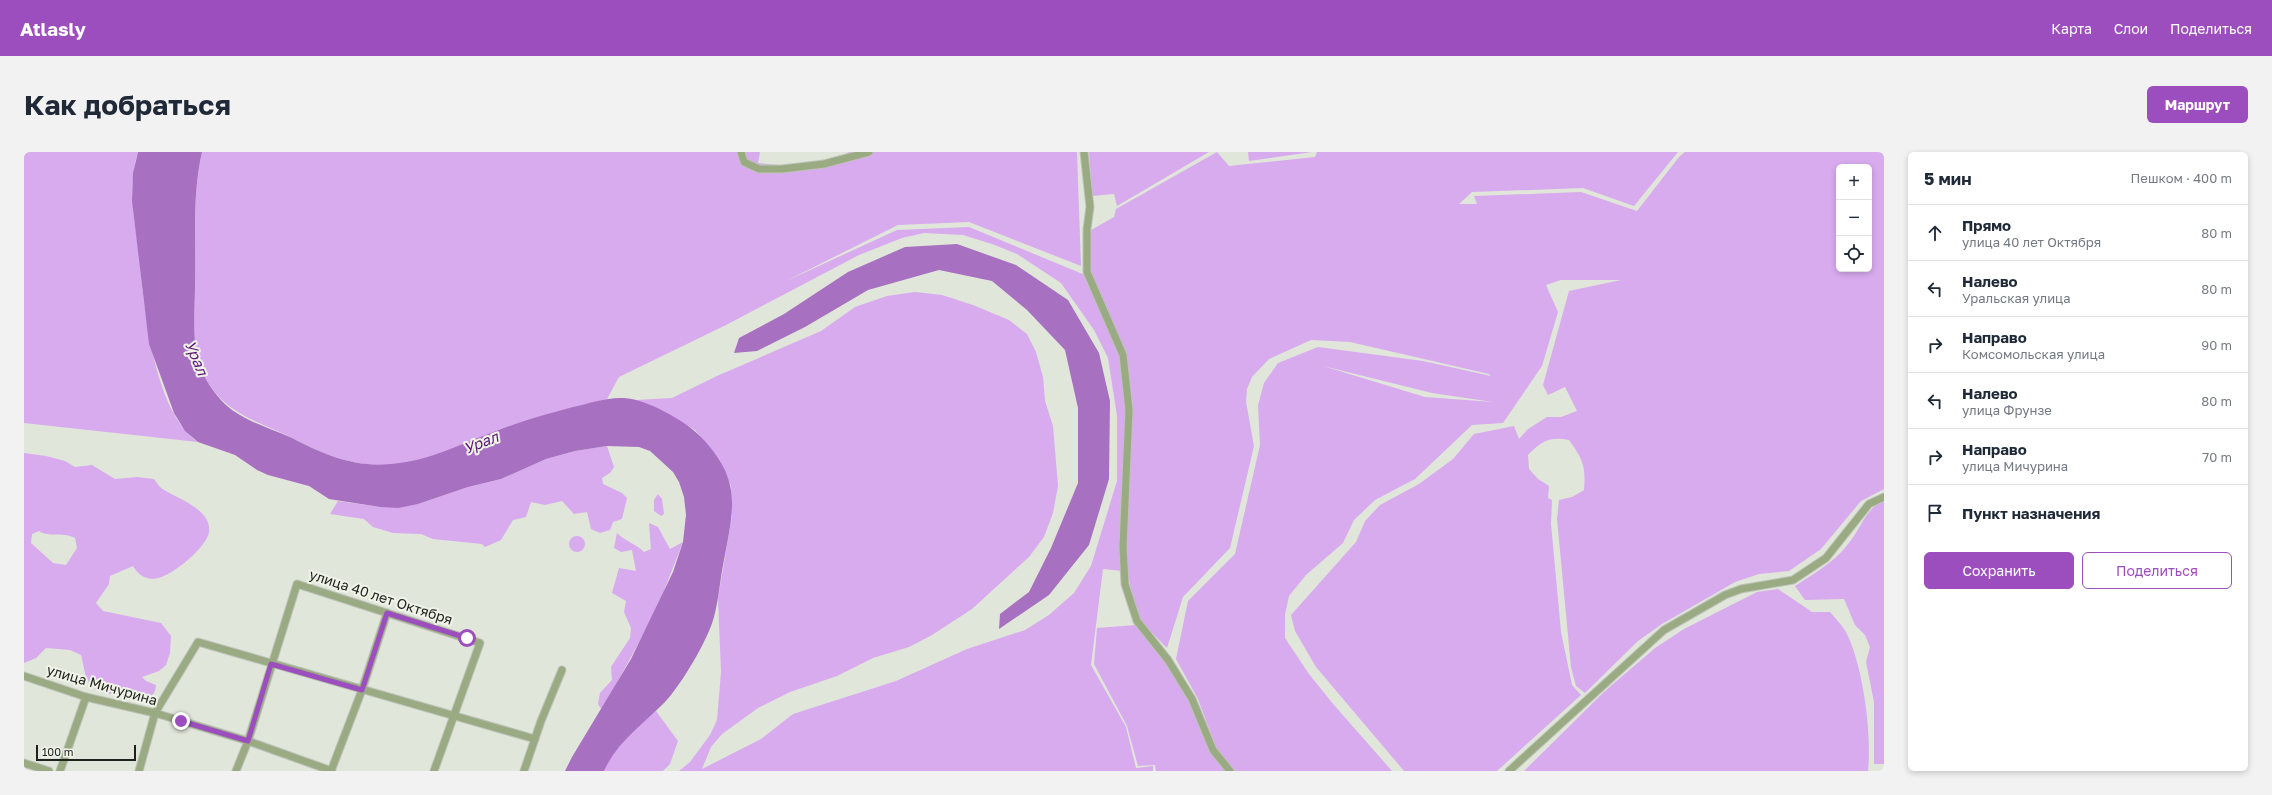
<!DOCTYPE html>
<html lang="ru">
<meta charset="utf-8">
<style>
body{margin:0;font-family:"Golos Text",sans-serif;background:#f2f2f3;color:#1f2937}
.controls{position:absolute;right:12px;top:12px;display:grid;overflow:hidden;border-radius:6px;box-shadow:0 2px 6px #0003}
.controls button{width:36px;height:36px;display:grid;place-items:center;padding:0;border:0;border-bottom:1px solid #e0e1e3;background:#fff;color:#1f2937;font:20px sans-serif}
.scale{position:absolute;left:12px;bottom:10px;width:100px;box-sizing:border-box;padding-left:4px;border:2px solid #1f211d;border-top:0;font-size:11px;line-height:14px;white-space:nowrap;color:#1f211d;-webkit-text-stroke:3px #eff3e8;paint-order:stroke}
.stop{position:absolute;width:12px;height:12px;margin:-9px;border:3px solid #9d4ebe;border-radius:50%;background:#fff}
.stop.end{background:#9d4ebe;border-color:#fff;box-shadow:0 1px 4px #0008}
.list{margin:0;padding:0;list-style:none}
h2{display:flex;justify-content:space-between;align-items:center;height:52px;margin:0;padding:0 16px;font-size:17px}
h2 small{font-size:13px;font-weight:400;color:#747a83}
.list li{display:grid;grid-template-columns:26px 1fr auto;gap:12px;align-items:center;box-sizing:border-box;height:56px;padding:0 16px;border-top:1px solid #e0e1e3}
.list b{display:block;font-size:15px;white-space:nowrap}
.list p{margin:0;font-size:13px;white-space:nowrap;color:#747a83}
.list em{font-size:13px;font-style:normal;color:#747a83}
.actions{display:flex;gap:8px;padding:12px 16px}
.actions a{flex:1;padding:9px 0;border:1px solid #9d4ebe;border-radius:6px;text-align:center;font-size:14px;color:#9d4ebe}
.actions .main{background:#9d4ebe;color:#fff}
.icon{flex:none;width:22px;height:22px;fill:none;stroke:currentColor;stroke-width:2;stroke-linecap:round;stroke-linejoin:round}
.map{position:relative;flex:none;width:1860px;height:619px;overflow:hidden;border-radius:6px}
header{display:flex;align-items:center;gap:24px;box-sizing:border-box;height:56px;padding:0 20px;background:#9d4ebe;color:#fff}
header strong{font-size:19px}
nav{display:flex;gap:22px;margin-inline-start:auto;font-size:14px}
.intro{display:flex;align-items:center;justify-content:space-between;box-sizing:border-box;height:96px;padding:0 24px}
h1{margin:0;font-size:28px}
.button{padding:10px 18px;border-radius:6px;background:#9d4ebe;color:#fff;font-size:14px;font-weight:700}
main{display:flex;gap:24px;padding:0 24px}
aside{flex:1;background:#fff;border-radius:6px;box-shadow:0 2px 6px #0003}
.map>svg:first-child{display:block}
.green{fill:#d8aaee;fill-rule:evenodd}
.water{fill:#a770c0}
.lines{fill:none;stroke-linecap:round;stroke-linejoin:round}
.minor-casing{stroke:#bec3b9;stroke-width:9}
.minor{stroke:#9aab83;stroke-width:7}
.route{stroke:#9d4ebe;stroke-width:5}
.labels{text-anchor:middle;stroke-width:4;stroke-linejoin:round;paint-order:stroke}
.street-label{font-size:14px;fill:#1f211d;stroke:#eff3e8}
.water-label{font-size:15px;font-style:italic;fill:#5e1678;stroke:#eff3e8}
</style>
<header>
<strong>Atlasly</strong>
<nav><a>Карта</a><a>Слои</a><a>Поделиться</a></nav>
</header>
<div class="intro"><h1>Как добраться</h1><a class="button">Маршрут</a></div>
<main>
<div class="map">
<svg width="1860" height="619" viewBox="0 0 1860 619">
<rect width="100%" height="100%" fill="#e1e6db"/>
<!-- green -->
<g class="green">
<path d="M0,0h114c-11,34 -3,69 1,103 5,51 14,156 59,187l-174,-19z"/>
<path d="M178,0h558l-2,11 49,5 43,-16h227l4,114 -112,-44 -71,3 -114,57 113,-52 72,-3 116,48 37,82 6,54 -9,142 3,18 -19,-2 -12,96 35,62 10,41 17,-2v5h-474l11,-9 20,-27 7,-15 4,-48 -3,-74 14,-82 -1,-30 -12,-27 -24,-29 -28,-16 -31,-14 36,-2 45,-22 104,-45 34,-24 32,-11 28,-4 27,3 31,10 36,15 18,14 9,18 7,25 2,24 8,25 5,60 -5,27 -9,24 -15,20 -57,52 -40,26 -23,12 -36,11 -36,18 -47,16 -32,16 -36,26 -11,13 -9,22 59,-30 32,-25 103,-33 71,-32 58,-19 24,-15 25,-22 17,-27 26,-85v-65l-9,-58 -14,-28 -33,-47 -44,-29 -25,-10 -29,-9 -39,-2 -22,5 -43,17 -133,70 -107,52 -12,22c-36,9 -72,18 -106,30 -37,14 -71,33 -111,36 -38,2 -70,-12 -102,-29 -29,-14 -59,-22 -78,-50 -5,-8 -10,-18 -12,-27 -6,-22 -3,-48 -3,-70 1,-47 -3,-91 7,-137z"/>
<path d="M1065,0h120l-92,54 -3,-12 -22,2z"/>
<path d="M1193,0l12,14 86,-9 2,-5h361l-44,54 -51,-18 -111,4 -13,12h18l-3,-8 107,-4 56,19 42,-54 6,-5h199v337l-23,12 -40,48 -32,22 -30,3 -24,8 -73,42 -24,17 -53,52 -9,-7 -5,-19 -14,-148 2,-19 13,-3 12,-7c2,-23 -1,-31 -15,-50 -19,-4 -28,1 -41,15l1,14 9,10 11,7 -1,12 4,2 -1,24 10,108 11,53 9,10 -84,76h-93l-88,-104 -21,-36 -4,-16 65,-73 9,-21 15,-16 39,-21 34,-25 21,-25 40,-8 5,13 9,-10 19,-12h14l16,-6 -12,-24 -17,8 -5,-10 26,-94 52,-11h-60l-15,5 12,27 -16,54 -39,57 -31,2 -57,54 -40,21 -21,20 -11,23 -37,32 -17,21 -4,19v23l24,36 25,31 58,66h-160l-15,-21 -19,-51 -22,-40 12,-58 47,-47 25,-109 -2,-40 6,-22 14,-20 40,-16 105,14 68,15 -2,-2 -139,-32 -39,-2 -42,19 -17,18 -5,12 -1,13 8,44 -24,102 -47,49 -16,51 -30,-30 -13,-63 7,-144 -5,-55 -38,-84 -2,-39 28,-16 2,-8zM1815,15h30v102h-30zM1299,214l109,27 61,9 -68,-5z"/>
<path d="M1224,0h64l-63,9z"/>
<path d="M583,294l7,21 -4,6 -8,5 1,6 19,9 5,5 -5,21 -9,3 -3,8 -10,3 -9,-4 -4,-17 -13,2 -12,-13 -17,4 -14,-3 -5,15 -13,3 -12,20 -16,7 -3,-3 -49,-5 -12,-5 -28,-1 -20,-6 -9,-8 -34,-5 8,-13 42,6 38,-3 50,-17 33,-8 45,-20 29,-8z"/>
<path d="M0,301l22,3 19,5 10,6 17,-2 23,14 22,-2 17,2c3,4 6,9 10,11 15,9 48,20 45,42 -2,15 -36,43 -51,46 -11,3 -20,-3 -25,-12l-23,10 -1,8 -13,19 7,8 58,12 10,13 -1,17 -4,12 -7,6 -17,6 4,4 10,4c-1,20 -22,13 -35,10 -9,-2 -22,-1 -29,-9 -8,-8 -8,-21 -11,-31l-11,-5 -24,-2 -10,10 -12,5zM15,379c11,7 21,0 36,7l2,10 -11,17 -13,-2 -22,-20 1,-9z"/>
<path d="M634,342l4,5 2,15 -3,2 -7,-5v-11z"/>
<path d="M1860,348v264h-10v-62l-8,-40 4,-15 -5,-12 -10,-10 -11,-26 -39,1 -10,-14c18,-12 40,-24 53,-42 14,-16 16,-34 36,-44z"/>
<path d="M625,371l9,4 12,22 13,-7 -27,69 -54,99 -4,-6 2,-11 12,-13 -1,-13 19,-29 1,-10 -7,-16 2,-11 -14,-8 7,-25 17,3 -4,-21 -11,2 -7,-4 3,-15c9,9 18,10 27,19l7,-3z"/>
<circle cx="553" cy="392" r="8"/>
<path d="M1754,437l34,23h18c5,6 12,13 16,20 17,33 26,102 22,139h-344l81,-80 50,-43 29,-19 73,-37z"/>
<path d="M1112,473c21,25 40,49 54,78 11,22 17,51 35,68h-69l-1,-6 -17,1 -11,-40 -33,-62 3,-36z"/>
<path d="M632,559l22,30 -8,23 -7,7h-59c10,-24 31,-45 52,-60z"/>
</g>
<!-- water -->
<g class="water">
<path d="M114,0h64c-10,44 -6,87 -7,133 0,24 -3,52 3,75 4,15 13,29 23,40 18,20 47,27 71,38 31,16 63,30 99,26 38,-3 70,-20 105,-33 25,-10 51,-17 77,-24 17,-4 34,-10 51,-9 22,1 62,23 77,39 41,43 33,70 23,123 -4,19 -5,38 -10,57 -6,23 -33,68 -49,85 -22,22 -48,40 -61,69h-39l7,-14 59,-98 42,-87 10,-30 3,-27 -2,-18 -5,-15 -6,-10 -23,-21 -11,-4 -32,-1 -32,5 -29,8 -45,20 -33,8 -50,17 -20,4 -18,-1 -51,-8 -20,-13 -41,-11 -11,-5 -22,-15 -37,-13 -13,-11 -11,-18 -25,-69 -17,-143 1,-28z"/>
<path d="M933,92l59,21 52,35 31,53 11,48 -1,78 -20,66 -40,50 -50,34 1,-15 29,-22 22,-44 27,-65v-75l-13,-58 -38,-40 -35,-29 -53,-11 -71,20 -63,37 -48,24 -23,2 5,-15 45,-24 64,-42 57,-25z"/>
</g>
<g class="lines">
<!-- minor casing -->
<g class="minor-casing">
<g id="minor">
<path d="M717,0l3,10 15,7h23l42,-5 45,-12"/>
<path d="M1060,0l6,55 -3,22v43l36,83 6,55 -6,137 2,37 12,37 31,39 24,39 21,51 17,21"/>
<path d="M0,524l62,21 69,16 93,28 84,30"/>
<path d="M0,611l25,8"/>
<path d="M36,619l26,-74"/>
<path d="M115,619l16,-58 43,-71 337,97"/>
<path d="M212,619l12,-30 49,-157 183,59 -46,128"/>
<path d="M307,619l31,-81 25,-77"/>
<path d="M500,619l17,-50 21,-51"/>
<path d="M1485,619l155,-141 61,-35 16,-6 52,-9 33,-22 43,-54 15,-7"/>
</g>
</g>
<!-- minor -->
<use href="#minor" class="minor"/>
</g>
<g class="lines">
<!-- route -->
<path class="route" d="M157,569l67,20 23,-77 91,26 25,-77 80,25"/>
</g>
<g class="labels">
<!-- street labels -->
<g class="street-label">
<text transform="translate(357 445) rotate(18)" y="5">улица 40 лет Октября</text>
<text transform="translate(78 533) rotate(16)" y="5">улица Мичурина</text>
</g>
<!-- water labels -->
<g class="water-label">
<text transform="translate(172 206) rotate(67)" y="5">Урал</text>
<text transform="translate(457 291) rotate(-22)" y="5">Урал</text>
</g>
</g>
</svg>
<div class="controls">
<button>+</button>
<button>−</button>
<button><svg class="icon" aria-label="locate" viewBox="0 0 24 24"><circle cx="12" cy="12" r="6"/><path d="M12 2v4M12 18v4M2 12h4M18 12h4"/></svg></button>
</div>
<div class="scale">100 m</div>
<div class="stop" style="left:443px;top:486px"></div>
<div class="stop end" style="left:157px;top:569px"></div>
</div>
<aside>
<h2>5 мин<small>Пешком · 400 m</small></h2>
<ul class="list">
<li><svg class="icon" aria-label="ahead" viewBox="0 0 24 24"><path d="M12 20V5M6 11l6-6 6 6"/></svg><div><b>Прямо</b><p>улица 40 лет Октября</p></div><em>80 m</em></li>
<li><svg class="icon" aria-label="left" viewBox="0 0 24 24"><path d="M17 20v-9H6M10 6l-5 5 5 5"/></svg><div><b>Налево</b><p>Уральская улица</p></div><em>80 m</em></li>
<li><svg class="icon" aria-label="right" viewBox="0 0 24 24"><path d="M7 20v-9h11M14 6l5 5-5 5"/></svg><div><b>Направо</b><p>Комсомольская улица</p></div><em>90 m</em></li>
<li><svg class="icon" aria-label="left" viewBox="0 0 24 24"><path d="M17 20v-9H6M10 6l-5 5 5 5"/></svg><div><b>Налево</b><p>улица Фрунзе</p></div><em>80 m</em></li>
<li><svg class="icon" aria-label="right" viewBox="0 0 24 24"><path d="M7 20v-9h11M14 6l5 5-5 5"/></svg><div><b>Направо</b><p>улица Мичурина</p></div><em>70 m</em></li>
<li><svg class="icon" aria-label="arrive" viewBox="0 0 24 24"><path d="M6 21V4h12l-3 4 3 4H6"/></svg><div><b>Пункт назначения</b></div></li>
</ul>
<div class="actions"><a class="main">Сохранить</a><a>Поделиться</a></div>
</aside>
</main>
